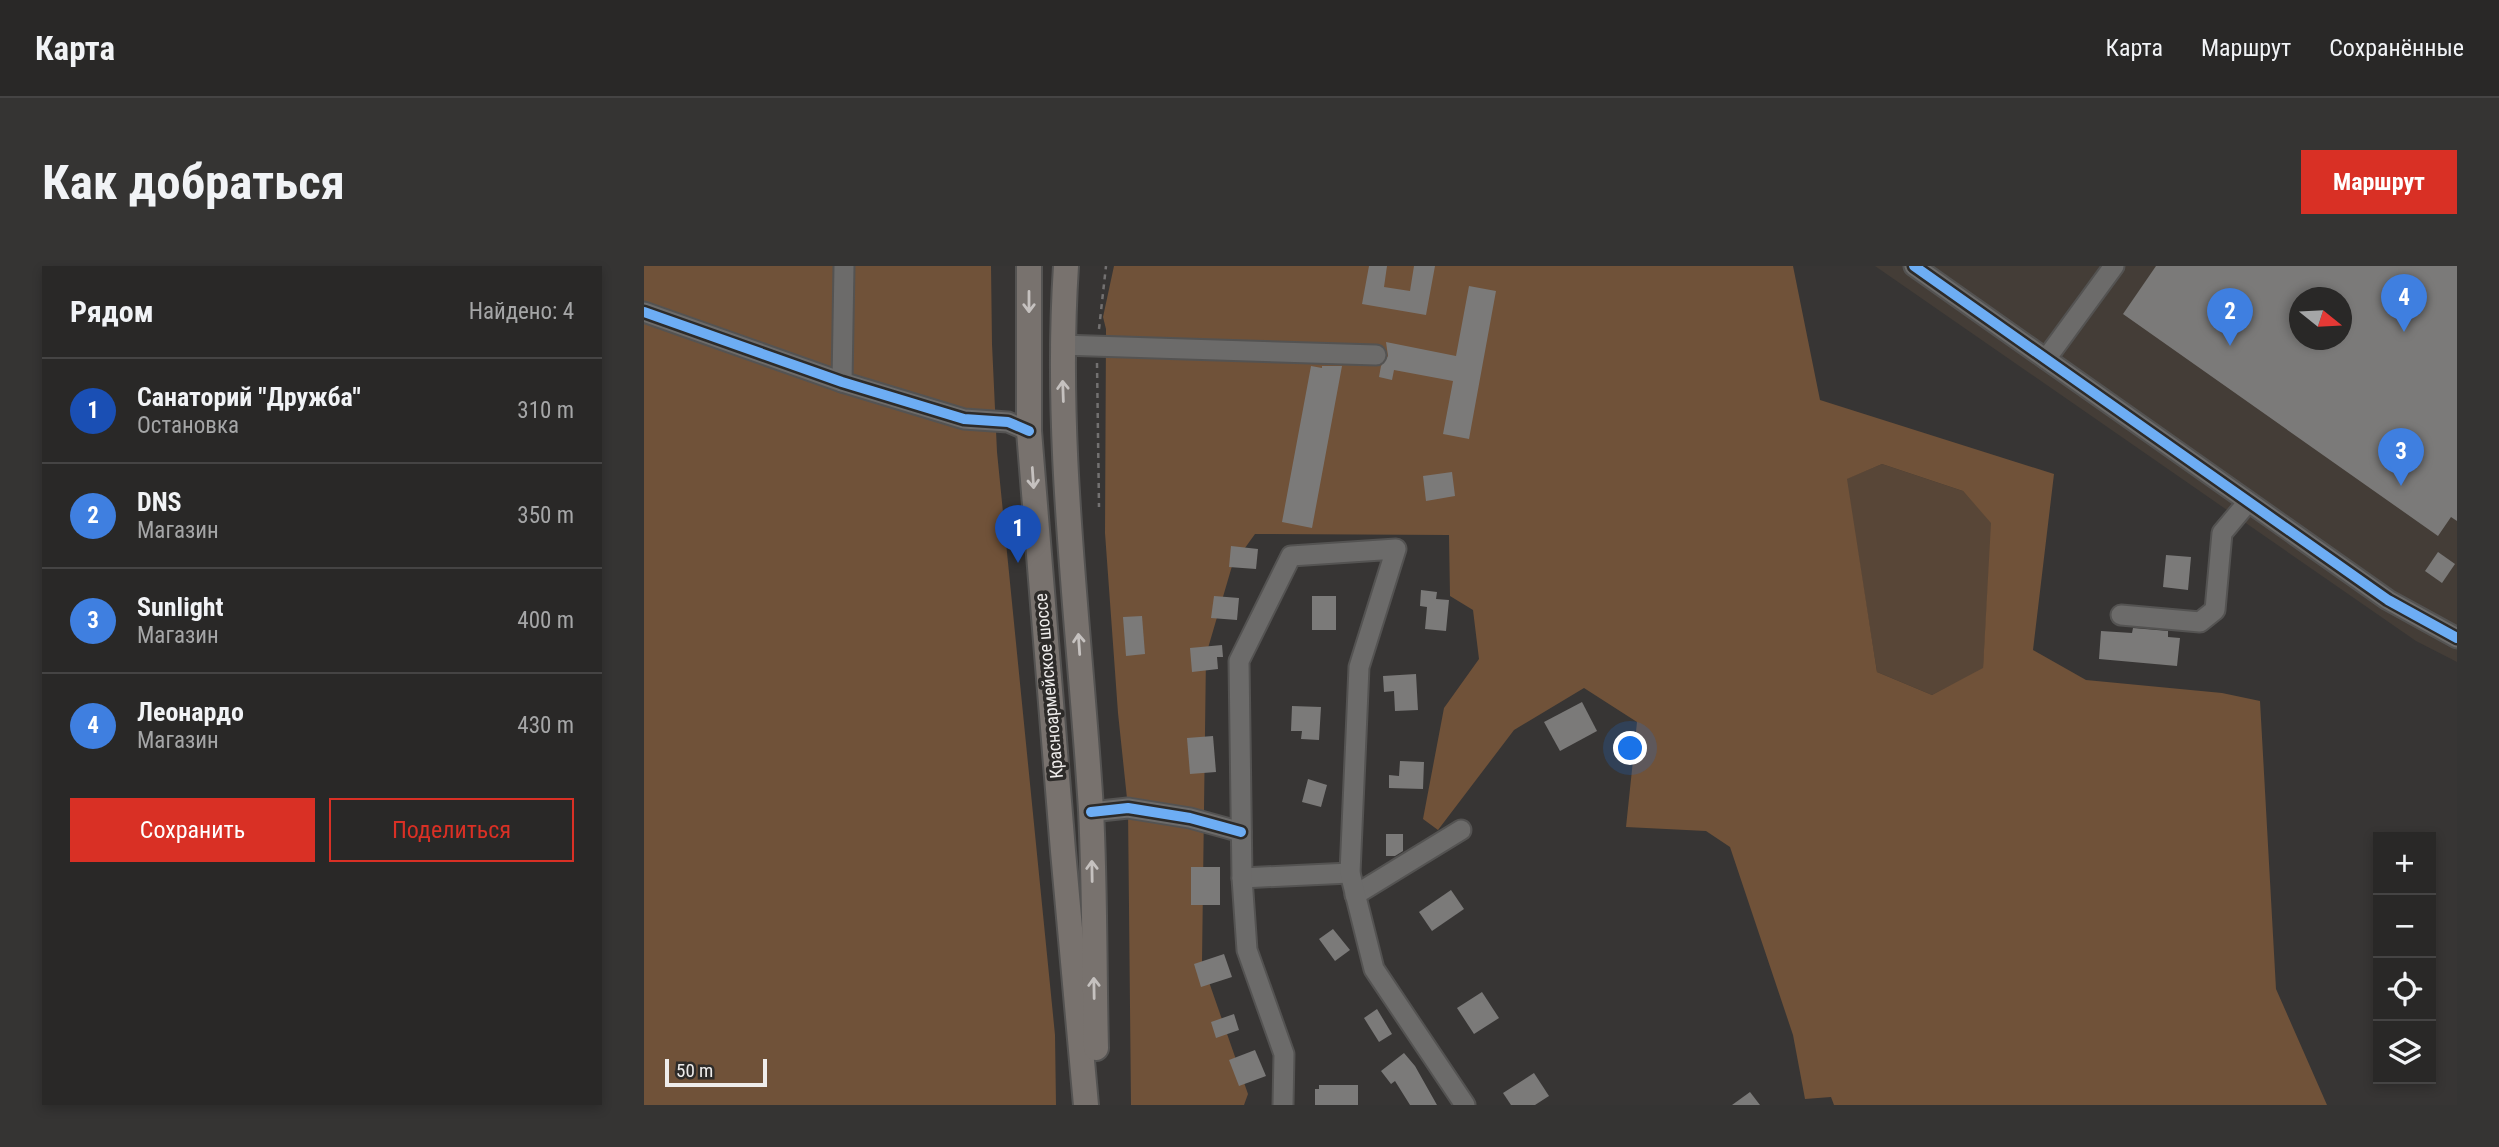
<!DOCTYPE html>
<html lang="ru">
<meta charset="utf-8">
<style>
body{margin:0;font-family:"Roboto Condensed",sans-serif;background:#353433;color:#f1f3f6}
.controls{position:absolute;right:21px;bottom:21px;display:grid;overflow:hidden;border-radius:0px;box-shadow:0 4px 10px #0003}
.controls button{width:63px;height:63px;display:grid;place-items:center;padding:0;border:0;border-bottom:2px solid #454444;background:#292827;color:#f1f3f6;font:35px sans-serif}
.compass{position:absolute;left:1645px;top:21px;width:63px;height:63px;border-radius:50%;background:#292827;box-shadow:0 4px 10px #0003;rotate:108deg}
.scale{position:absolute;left:21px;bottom:18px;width:102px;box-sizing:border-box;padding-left:7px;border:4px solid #eeeceb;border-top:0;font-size:19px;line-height:24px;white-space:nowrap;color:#eeeceb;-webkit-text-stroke:5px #2d2b29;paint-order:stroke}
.you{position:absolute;left:987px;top:483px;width:24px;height:24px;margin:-18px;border:5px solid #fff;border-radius:50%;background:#1a73e8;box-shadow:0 0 0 10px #1a73e833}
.badge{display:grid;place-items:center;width:46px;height:46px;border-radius:50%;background:#d93025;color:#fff;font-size:23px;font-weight:700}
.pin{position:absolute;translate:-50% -58px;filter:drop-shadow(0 2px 4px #0008)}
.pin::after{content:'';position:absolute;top:37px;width:24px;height:21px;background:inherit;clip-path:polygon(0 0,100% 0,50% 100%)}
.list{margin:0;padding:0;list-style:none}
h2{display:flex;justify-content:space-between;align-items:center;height:91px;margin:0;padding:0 28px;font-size:30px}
h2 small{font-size:23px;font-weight:400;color:#a5a6a7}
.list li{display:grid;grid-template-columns:46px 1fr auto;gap:21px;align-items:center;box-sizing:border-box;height:105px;padding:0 28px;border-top:2px solid #454444}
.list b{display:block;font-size:26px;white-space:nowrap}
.list p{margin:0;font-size:23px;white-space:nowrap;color:#a5a6a7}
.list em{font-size:23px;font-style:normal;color:#a5a6a7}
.actions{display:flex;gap:14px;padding:21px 28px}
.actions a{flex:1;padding:16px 0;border:2px solid #d93025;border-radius:0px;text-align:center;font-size:24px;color:#d93025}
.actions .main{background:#d93025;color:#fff}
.icon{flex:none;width:38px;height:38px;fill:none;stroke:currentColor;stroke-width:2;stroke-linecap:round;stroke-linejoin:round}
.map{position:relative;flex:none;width:1813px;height:839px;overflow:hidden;border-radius:0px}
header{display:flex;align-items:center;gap:42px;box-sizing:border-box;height:98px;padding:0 35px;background:#292827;border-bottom:2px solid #454444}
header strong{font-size:33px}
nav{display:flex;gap:38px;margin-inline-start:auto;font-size:24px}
.intro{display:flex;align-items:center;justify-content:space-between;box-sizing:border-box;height:168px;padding:0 42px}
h1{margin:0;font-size:49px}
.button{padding:18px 32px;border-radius:0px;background:#d93025;color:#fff;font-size:24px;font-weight:700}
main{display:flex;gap:42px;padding:0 42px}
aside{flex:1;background:#292827;border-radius:0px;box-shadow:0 4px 10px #0003}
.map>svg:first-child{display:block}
.built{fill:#443d37;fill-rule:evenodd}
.green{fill:#584637}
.forest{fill:#705239;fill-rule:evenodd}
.building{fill:#7b7a79;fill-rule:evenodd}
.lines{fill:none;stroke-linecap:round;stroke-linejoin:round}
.minor-casing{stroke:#545352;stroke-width:23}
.major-casing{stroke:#545352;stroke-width:28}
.path{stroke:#737171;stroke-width:2.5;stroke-dasharray:5 5;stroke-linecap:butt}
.minor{stroke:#6c6b6a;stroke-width:19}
.major{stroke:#78726e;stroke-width:24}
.cycleway-casing{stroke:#2d2b29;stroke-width:15}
.cycleway{stroke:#6dadf4;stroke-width:10}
.oneway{stroke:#c5c1bf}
.labels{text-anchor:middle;stroke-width:7;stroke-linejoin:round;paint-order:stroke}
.street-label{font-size:18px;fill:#eeeceb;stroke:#2d2b29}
</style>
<header>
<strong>Карта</strong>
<nav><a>Карта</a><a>Маршрут</a><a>Сохранённые</a></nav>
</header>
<div class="intro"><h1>Как добраться</h1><a class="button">Маршрут</a></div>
<main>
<aside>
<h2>Рядом<small>Найдено: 4</small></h2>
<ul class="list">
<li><span class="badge" style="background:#1a4fb4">1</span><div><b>Санаторий &quot;Дружба&quot;</b><p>Остановка</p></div><em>310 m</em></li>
<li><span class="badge" style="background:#3f7fe0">2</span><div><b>DNS</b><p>Магазин</p></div><em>350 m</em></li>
<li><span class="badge" style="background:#3f7fe0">3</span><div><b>Sunlight</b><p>Магазин</p></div><em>400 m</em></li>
<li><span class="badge" style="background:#3f7fe0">4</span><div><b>Леонардо</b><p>Магазин</p></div><em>430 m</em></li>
</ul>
<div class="actions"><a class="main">Сохранить</a><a>Поделиться</a></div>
</aside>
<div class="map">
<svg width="1813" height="839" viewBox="0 0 1813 839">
<rect width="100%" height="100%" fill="#373534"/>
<!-- built -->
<path class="built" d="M1231,0h582v396l-41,-21zM1656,32h42v42h-42z"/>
<!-- green -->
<path class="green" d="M1238,198l81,27 29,32 -9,146 -51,26 -55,-23 -31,-193z"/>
<!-- forest -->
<g class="forest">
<path d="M0,0h347l1,78 5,108 58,583 1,70h-412z"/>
<path d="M470,0h679l27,134 234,74 -21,176 53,30 136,13 38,8 16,288 51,116h-493l-3,-8 -26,2 -12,-64 -63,-188 -24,-16 -80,-4 11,-105 -53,-34 -70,42 -76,100 -15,-11 21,-111 35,-49 -6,-49 -23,-14 -1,-61 -194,-1 -23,32 -26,89 -4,307 46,132 -4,11h-113l-3,-297 -10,-95 -13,-180 1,-204 -3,-12zM1238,198l81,27 28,32 -8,145 -51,27 -55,-23 -30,-193z"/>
</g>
<!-- building -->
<g class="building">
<path d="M725,0h18l-3,21 26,4 4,-25h21l-9,49 -64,-11z"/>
<path d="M1512,0h301v255l-6,-4 -13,19 -315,-222zM1656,32h42v42h-42z"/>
<path d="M825,20l27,5 -27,148 -26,-5 10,-53 -59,-11 -2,10 -13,-3 2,-11 7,-10 -2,-14 70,14z"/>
<path d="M667,100l11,2v-2h20l-30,162 -30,-6z"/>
<path d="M808,206l3,24 -29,5 -3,-25z"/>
<path d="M587,280l27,3 -2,20 -27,-2z"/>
<path d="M1794,286l17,12 -13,19 -17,-12z"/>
<path d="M1522,289l25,2 -3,33 -25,-3z"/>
<path d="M777,324l16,2 -1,7 13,1 -3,31 -21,-2 2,-22 -7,-1z"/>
<path d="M570,330l25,2 -2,22 -26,-2z"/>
<rect x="668" y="330" width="24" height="34"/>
<path d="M498,350l3,38 -19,2 -3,-39z"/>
<path d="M1489,362l35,3v6l12,1 -3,28 -78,-7 2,-28 31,2z"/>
<path d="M578,379l1,12h-6l1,12 -26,3 -2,-24z"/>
<path d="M772,408l2,36 -23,1 -1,-20 -10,1 -1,-16z"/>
<path d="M938,436l15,29 -37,20 -16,-29z"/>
<path d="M648,440l29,1 -2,33 -18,-1 1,-8h-11z"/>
<path d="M569,470l3,36 -26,2 -3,-36z"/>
<path d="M756,495l24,1 -1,27 -34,-1v-13l10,1z"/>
<path d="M664,513l19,6 -6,22 -19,-5z"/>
<path d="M742,568h17v17l-8,5h-9z"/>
<rect x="547" y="601" width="29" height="38"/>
<path d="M807,624l13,19 -32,22 -13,-19z"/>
<path d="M689,663l17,21 -15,11 -16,-22z"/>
<path d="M580,688l8,23 -31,10 -7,-23z"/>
<path d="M838,726l17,26 -25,16 -17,-26z"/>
<path d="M733,743l15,25 -13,8 -15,-24z"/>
<path d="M590,748l5,16 -23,8 -5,-16z"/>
<path d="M611,784l11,26 -27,10 -10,-26z"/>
<path d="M760,787l11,13 22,39h-27l-15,-24 -4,3 -10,-13z"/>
<path d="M890,807l15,23 -14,9h-24l-8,-12z"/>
<path d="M675,819h39v20h-43v-16h4z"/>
<path d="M1106,826l10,13h-28z"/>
</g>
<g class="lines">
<!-- minor casing -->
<g class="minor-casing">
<g id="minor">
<path d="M1270,0l474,334 69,38"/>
<path d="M0,46l198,70 122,37 44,3 21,9"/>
<path d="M417,79l315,10"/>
<path d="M1402,93l68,-93"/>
<path d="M198,116l2,-116"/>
<path d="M1477,349l79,7 15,-12 7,-77 26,-31"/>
<path d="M447,546l37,-4 62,10 51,14"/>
<path d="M598,612l108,-5"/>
<path d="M711,629l106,-65"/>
<path d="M639,839l1,-51 -37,-104 -5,-72 -3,-217 52,-105 105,-7 -37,118 -9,206 24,96 91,136"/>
</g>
</g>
<!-- major casing -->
<g class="major-casing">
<g id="major">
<path d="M385,0v165l34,420 23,254"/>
<path d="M422,0c-12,181 14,363 25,544 4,79 3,159 5,238"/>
</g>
</g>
<!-- path -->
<g class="path">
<path d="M455,63l7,-63"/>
<path d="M453,97l2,144"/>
</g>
<!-- minor -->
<use href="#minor" class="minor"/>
<!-- major -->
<use href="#major" class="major"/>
<!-- cycleway casing -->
<g class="cycleway-casing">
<g id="cycleway">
<path d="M1270,0l474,334 69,38"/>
<path d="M0,46l198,70 122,37 44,3 21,9"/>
<path d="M447,546l37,-4 62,10 51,14"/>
</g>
</g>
<!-- cycleway -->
<use href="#cycleway" class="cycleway"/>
</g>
<!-- one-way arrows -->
<defs><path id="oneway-shaft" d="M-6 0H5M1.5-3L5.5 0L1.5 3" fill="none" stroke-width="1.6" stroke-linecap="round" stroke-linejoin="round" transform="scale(1.75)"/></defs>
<g class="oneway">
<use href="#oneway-shaft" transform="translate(385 36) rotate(90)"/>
<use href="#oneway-shaft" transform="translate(419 125) rotate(-92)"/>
<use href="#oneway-shaft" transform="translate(389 212) rotate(86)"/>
<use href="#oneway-shaft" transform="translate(435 378) rotate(-94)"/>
<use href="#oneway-shaft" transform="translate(448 605) rotate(-91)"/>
<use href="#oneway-shaft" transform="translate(450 722) rotate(-91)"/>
</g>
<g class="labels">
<!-- street labels -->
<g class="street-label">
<text transform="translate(405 420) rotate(-95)" y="6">Красноармейское шоссе</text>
</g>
</g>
</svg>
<div class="controls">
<button>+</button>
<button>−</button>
<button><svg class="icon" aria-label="locate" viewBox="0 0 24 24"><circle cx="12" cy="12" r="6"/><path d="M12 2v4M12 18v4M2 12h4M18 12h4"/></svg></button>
<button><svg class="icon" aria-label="layers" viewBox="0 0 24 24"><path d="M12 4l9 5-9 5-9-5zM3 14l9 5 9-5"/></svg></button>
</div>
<svg class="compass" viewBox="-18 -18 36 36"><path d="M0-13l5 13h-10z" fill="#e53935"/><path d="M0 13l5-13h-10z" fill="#a5a6a7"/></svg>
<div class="scale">50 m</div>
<div class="you"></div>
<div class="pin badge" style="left:374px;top:297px;background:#1a4fb4">1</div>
<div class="pin badge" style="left:1586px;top:80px;background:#3f7fe0">2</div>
<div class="pin badge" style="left:1757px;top:220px;background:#3f7fe0">3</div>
<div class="pin badge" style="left:1760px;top:66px;background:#3f7fe0">4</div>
</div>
</main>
